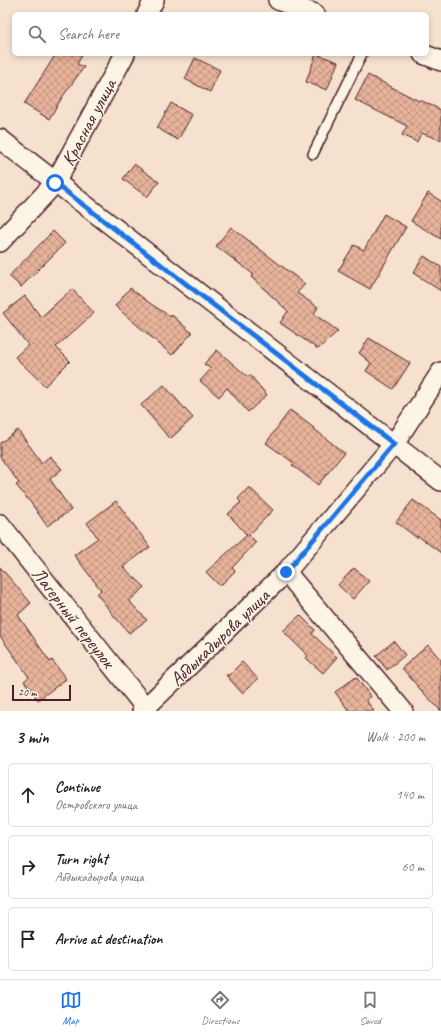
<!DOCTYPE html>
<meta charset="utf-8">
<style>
body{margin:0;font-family:Caveat,sans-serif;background:#f6f6f6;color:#222}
.scale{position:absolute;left:12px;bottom:10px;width:59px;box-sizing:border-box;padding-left:4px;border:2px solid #4a1f2b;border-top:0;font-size:11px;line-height:14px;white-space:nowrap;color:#4a1f2b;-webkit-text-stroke:3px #fcf5e5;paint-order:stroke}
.stop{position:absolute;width:12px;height:12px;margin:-9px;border:3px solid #1a73e8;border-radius:50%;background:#fff}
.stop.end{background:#1a73e8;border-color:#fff;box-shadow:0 1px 4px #0008}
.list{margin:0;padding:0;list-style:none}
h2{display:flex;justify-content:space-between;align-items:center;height:52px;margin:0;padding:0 16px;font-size:17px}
h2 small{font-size:13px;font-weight:400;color:#767676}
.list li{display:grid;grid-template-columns:26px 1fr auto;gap:12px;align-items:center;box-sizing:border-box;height:64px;margin:0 8px 8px;padding:0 8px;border:1px solid #e0e0e0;border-radius:6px}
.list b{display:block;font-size:15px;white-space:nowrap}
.list p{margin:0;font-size:13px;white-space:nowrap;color:#767676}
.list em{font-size:13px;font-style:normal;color:#767676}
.icon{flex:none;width:22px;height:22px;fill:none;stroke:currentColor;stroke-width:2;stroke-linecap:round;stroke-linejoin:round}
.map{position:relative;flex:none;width:441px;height:711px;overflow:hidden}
.search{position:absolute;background:#fff;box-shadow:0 2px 6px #0003;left:12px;right:12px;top:12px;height:44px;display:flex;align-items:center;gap:10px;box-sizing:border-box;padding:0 14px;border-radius:6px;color:#767676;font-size:15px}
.sheet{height:268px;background:#fff}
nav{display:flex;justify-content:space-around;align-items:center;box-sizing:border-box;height:56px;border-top:1px solid #e0e0e0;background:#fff;font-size:11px;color:#767676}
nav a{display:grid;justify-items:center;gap:2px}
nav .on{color:#1a73e8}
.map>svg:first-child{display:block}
.building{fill:url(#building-cross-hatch);stroke:#4a1f2b}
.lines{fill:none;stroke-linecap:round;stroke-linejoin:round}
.lane-casing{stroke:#4a1f2b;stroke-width:12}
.street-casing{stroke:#4a1f2b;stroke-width:22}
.lane{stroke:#fcf5e5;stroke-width:9}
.street{stroke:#fcf5e5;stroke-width:19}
.route{stroke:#1a73e8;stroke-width:5}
.labels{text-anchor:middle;stroke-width:3;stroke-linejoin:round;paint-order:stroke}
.street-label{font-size:19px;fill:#4a1f2b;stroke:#fcf5e5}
</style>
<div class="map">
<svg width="441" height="711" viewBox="0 0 441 711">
<defs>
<pattern id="building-cross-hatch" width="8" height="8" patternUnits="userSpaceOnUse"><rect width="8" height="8" fill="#e7b39a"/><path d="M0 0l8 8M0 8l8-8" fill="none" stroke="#bd917e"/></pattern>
</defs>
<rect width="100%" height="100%" fill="#f6e1ce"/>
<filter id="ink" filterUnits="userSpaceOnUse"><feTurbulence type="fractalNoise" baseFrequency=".025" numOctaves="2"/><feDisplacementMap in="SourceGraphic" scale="8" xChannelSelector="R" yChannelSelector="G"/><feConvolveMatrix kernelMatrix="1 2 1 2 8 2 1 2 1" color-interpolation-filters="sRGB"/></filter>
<g filter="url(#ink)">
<!-- building -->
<g class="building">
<path d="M56,54h27l-6,10 7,3 -21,29 -14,23 -25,-15z"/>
<path d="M316,54l22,8 -11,28 -21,-8z"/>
<path d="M195,58l25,12 -10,22 -25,-13z"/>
<path d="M368,75l51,26 1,-1 21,10v30l-20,-7 -4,9 -15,-7 5,-9 -52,-26z"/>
<path d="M171,103l21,12 -14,25 -21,-12z"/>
<path d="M134,164l25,18 -12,15 -24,-18z"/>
<path d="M428,193l13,8v38l-30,-18z"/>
<path d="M384,214l22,13 -36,62 -32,-18 16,-26 10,5z"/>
<path d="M231,227l74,57 -8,9 21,14 -4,7 24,17 -20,18 -38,-26 8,-12 -37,-34 2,-3 -37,-28z"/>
<path d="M53,231l12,12 -44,44 -12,-11z"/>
<path d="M424,256l17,11v24l-28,-18z"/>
<path d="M130,288l21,16 20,13 1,-2 20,18 -20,22 -57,-49z"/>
<path d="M72,289l22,24 -38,34 14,14 -25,25 -30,-29 13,-12 -25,-32 22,-17 16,21z"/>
<path d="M369,338l41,25 -17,26 -27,-18 5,-8 -12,-10z"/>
<path d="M217,350l31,27 2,-2 17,20 -19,17 -21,-24 -8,9 -19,-16 11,-12 -7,-5z"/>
<path d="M164,385l29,33 -23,21 -29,-34z"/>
<path d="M290,410l24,18h-1l31,25 -26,32 -26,-20 2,-2 -28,-20z"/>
<path d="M18,430l24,33 8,-7 12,13 -12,10 21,31 -24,16 -16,-23 -15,-18 3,-2 -19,-26v-14z"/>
<path d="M249,487l24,23 -24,25 7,7 -24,26 3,3 -15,15 -14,-14 41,-37 -19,-21 13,-12 -3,-3z"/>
<path d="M413,500l28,20v33l-23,-17 -1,2 -21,-16z"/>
<path d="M116,501l34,46 -27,20 22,20 -16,14 18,19 -18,13 -15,-17 -17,-22 4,-4 -27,-35 24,-17 -11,-15z"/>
<path d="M0,567l31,36 -13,12 32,47 2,-2 14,19 -28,21 -14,-19 5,-4 -29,-41z"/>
<path d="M354,568l15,13 -16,18 -15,-14z"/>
<path d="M300,615l15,15 -3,4 25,23 -14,16 -17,-15 2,-2 -25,-25z"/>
<path d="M394,641l11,14 -18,15 -11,-14z"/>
<path d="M428,645l13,15v51l-21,-22 -18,-21z"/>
<path d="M242,662l16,17 -16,14 -16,-18h3z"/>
<path d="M356,677l15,20 -5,3 8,11h-25l-14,-19z"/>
</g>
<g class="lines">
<!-- lane casing -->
<g class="lane-casing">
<path id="lane" d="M313,154l49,-100"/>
</g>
<!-- street casing -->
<g class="street-casing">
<g id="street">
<path d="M278,0l37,14"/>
<path d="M147,14l7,-14"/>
<path d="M423,54l18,7"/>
<path d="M0,139l441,342"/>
<path d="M0,242l55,-59 70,-129"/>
<path d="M0,524l148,187"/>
<path d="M286,572l117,139"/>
<path d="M142,711l144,-139 108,-128 47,-72"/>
</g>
</g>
<!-- lane -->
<use href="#lane" class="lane"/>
<!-- street -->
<use href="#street" class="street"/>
</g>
</g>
<g class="lines" filter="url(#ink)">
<!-- route -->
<path class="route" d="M55,183l339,261 -108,128"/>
</g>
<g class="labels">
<!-- street labels -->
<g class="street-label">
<text transform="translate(88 122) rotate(-62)" y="7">Красная улица</text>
<text transform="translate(74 617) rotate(52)" y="7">Лагерный переулок</text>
<text transform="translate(219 637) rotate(-44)" y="7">Абдыкадырова улица</text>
</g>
</g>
</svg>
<div class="scale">20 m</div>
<div class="stop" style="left:55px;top:183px"></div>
<div class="stop end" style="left:286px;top:572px"></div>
<div class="search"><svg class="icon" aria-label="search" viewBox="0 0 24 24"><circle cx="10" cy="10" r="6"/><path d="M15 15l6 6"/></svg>Search here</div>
</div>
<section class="sheet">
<h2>3 min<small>Walk · 200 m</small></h2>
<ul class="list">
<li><svg class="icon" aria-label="ahead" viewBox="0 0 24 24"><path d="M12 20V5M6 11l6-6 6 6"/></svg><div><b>Continue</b><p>Островского улица</p></div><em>140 m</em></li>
<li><svg class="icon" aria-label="right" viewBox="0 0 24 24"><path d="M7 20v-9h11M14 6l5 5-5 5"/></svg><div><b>Turn right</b><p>Абдыкадырова улица</p></div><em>60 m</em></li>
<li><svg class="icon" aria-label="arrive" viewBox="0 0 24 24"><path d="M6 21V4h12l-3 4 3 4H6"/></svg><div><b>Arrive at destination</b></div></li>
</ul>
</section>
<nav>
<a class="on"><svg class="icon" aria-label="map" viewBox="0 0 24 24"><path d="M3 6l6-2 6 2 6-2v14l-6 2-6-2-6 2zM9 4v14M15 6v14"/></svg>Map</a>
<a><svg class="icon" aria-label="directions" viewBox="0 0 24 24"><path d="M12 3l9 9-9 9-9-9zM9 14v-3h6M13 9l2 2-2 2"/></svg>Directions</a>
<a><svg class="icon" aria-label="saved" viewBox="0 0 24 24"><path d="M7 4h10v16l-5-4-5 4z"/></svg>Saved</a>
</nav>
